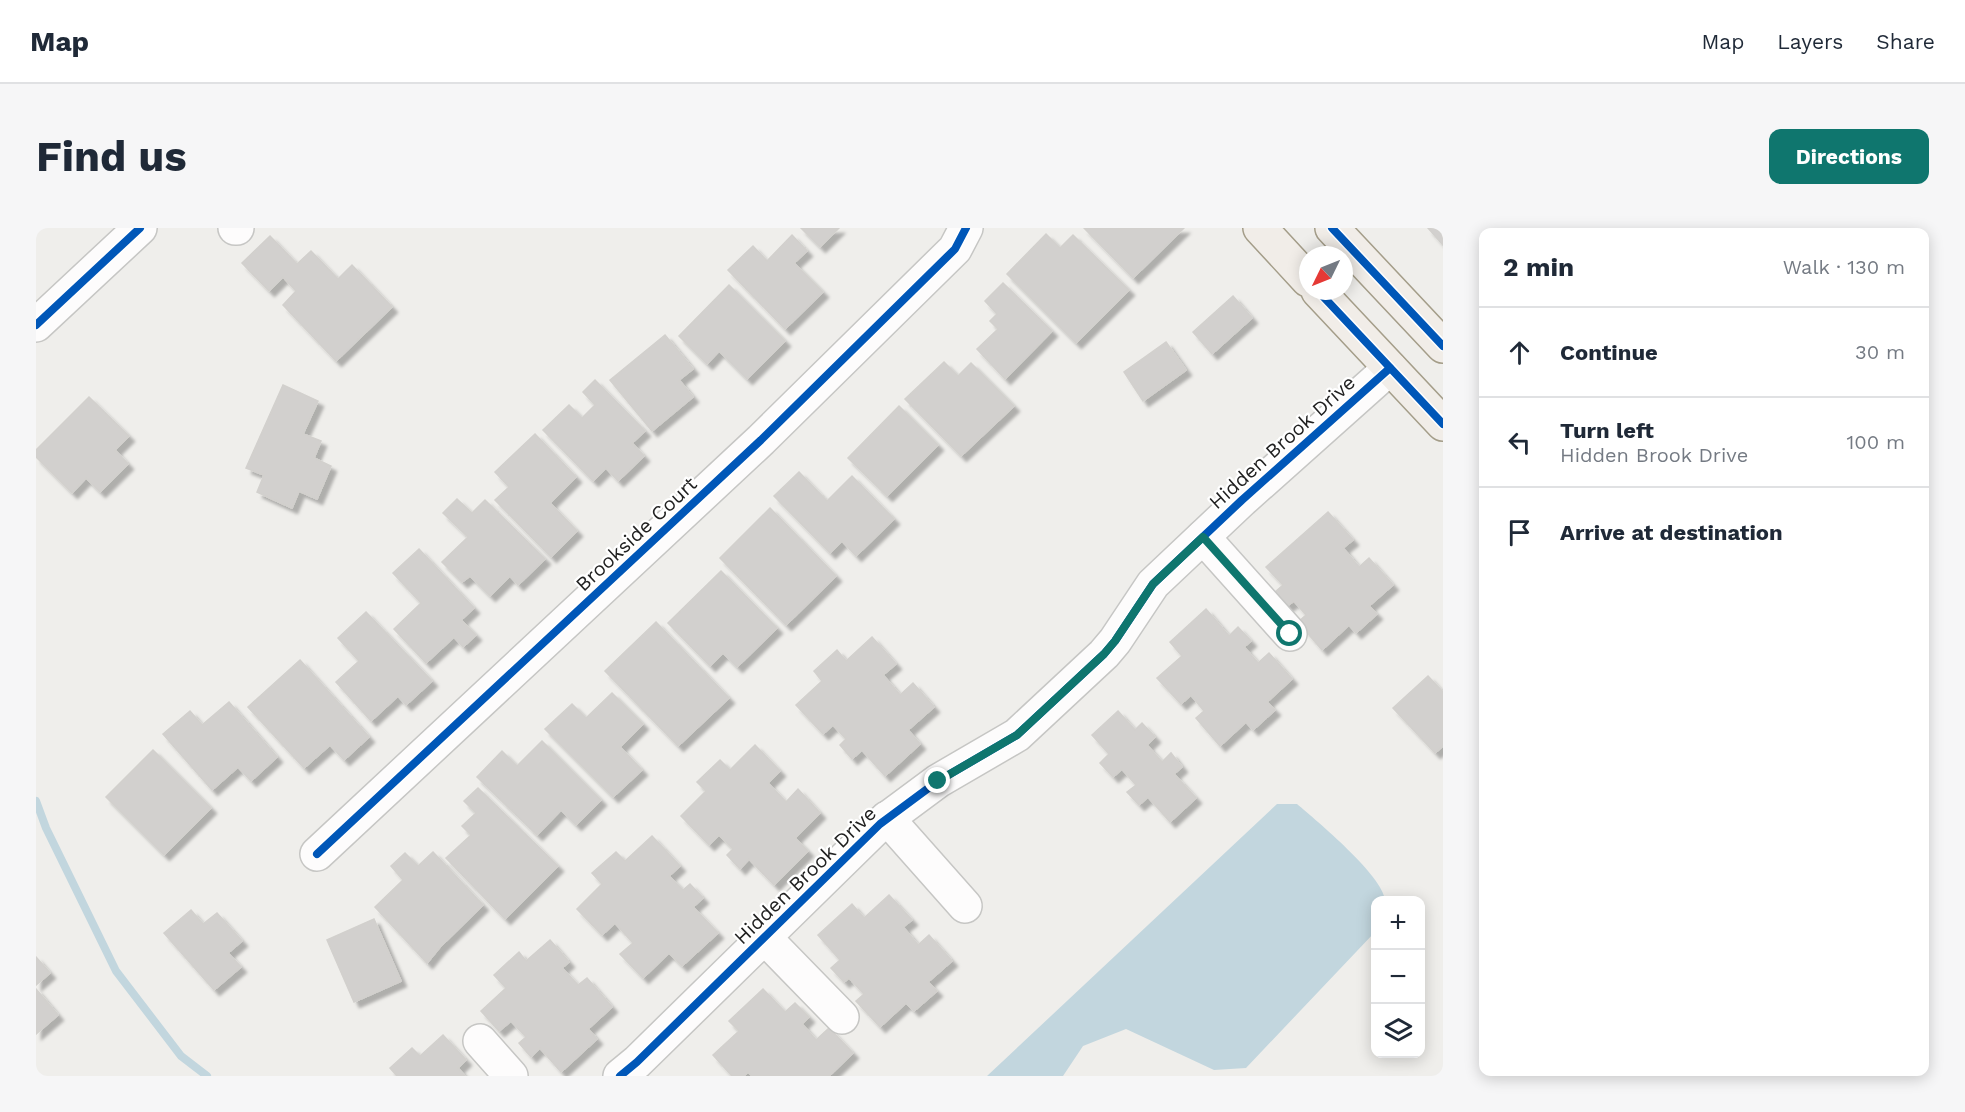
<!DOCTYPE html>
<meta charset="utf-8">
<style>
body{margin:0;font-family:"Work Sans",sans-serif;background:#f6f6f7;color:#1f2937}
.controls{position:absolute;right:18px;bottom:18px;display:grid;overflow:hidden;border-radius:12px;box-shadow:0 3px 15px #0003}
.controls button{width:54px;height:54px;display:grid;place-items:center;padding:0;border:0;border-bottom:2px solid #e0e1e3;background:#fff;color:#1f2937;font:30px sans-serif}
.compass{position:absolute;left:1263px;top:18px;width:54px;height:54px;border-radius:50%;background:#fff;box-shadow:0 3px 15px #0003;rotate:227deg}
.stop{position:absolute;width:18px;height:18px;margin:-14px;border:4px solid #0f766e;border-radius:50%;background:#fff}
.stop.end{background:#0f766e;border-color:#fff;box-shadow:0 2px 6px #0008}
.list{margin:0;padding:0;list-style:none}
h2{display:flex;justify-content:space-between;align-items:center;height:78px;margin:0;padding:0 24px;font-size:26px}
h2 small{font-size:20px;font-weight:400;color:#747a83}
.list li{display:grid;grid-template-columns:39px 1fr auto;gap:18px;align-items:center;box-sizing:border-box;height:90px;padding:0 24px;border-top:2px solid #e0e1e3}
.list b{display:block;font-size:22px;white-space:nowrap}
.list p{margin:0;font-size:20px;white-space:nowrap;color:#747a83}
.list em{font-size:20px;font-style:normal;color:#747a83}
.icon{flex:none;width:33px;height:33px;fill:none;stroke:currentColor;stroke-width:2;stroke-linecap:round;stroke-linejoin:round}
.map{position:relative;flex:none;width:1407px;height:848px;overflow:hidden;border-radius:12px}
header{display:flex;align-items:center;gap:36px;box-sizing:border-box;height:84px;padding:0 30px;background:#fff;border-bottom:2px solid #e0e1e3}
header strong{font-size:28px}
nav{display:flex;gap:33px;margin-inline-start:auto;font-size:21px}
.intro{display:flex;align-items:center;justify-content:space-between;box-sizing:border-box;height:144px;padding:0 36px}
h1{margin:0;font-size:42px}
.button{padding:15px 27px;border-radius:12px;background:#0f766e;color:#fff;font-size:21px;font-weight:700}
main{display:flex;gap:36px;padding:0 36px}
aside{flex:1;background:#fff;border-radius:12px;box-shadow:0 3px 15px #0003}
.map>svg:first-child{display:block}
.water{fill:#c2d6de}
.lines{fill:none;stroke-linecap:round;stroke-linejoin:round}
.stream{stroke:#c2d6de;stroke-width:8}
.building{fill:#d2d0ce;stroke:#d2d0cd;stroke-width:1.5;filter:url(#shadow)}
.minor-casing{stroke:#c6c6c4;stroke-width:36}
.major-casing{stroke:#a49d89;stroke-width:36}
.minor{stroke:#fdfcfc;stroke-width:33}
.major{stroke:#f1ede8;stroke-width:33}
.cycleway-casing{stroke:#fff;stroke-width:11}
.cycleway{stroke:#0057b8;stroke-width:8}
.route{stroke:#0f766e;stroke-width:8}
.labels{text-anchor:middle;stroke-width:4.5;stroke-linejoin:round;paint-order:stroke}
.street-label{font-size:20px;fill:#212121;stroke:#fff}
</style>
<header>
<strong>Map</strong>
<nav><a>Map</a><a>Layers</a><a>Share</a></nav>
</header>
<div class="intro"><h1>Find us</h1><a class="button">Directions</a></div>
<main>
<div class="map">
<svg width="1407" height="848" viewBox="0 0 1407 848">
<defs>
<filter id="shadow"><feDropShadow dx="5.5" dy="5.5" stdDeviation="1.5" flood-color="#0004"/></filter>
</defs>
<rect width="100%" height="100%" fill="#efeeeb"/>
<!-- water -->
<path class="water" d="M1241,576h20c20,17 86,72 88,96h-9l-1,32 -129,136 -32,2 -88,-41 -43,17 -20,30h-76z"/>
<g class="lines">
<!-- stream -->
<path class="stream" d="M0,573l10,27 70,143 65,85 26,20"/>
</g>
<!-- building -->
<g class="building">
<path d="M765,0h38l-19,19z"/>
<path d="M1048,0h100l-51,50z"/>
<path d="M1392,0h15v17z"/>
<path d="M1010,6l14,14 13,-13 56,55 -53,53 -69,-69z"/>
<path d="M756,7l15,16 -13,12 29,29 -38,37 -57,-59 25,-24 14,15z"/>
<path d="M234,8l27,28 14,-13 27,28 14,-14 40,42 -56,54 -53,-56 13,-14 -13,-14 -14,14 -27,-28z"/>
<path d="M967,55l49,48 -47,48 -28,-30 21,-20 -8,-8 7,-7 -12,-13z"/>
<path d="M693,57l56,56 -38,38 -28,-28 -12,13 -28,-28z"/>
<path d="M1197,68l19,22 -40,36 -19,-22z"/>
<path d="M629,107l28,34 -14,11 14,17 -41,34 -42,-51z"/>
<path d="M1130,114l20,28 -43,31 -19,-29z"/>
<path d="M908,134l14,14 13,-13 43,43 -53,50 -56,-57z"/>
<path d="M559,152l50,51 -13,12 12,13 -26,25 -12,-13 -13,13 -50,-51 26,-25 13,13 13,-13 -12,-13z"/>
<path d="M247,157l35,16 -15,33 18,7 -7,17 17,8 -14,33 -18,-8 -7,17 -35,-16 7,-17 -18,-7z"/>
<path d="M53,169l40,39 -14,14 13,14 -28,28 -14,-14 -14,15 -36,-36v-7z"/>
<path d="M863,178l39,39 -51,51 -39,-38z"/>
<path d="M499,206l41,43 -26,26 27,28 -26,26 -56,-57 14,-13 -14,-15z"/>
<path d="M763,244l28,29 25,-25 42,43 -38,37 -14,-15 -12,12 -56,-57z"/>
<path d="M421,271l15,14 13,-13 60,59 -27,26 -8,-9 -20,20 -20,-20 -8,6 -20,-20 26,-25 -25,-24z"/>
<path d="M734,280l66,68 -50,49 -66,-67z"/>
<path d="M1292,284l25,28 -10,8 16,19 10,-9 24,27 -24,21 8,8 -21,19 -7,-8 -27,25 -24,-28 8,-7 -12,-14 -7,5 -12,-14 8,-7 -17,-18z"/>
<path d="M383,321l55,59 -13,12 15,15 -13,12 -9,-10 -28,26 -32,-34 27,-26 -28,-30z"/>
<path d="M685,343l56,57 -40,39 -14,-14 -13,13 -42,-43z"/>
<path d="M1170,381l23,27 9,-9 13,14 -7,6 14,16 11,-10 23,26 -25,23 8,8 -22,20 -7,-8 -26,24 -24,-28 8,-7 -13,-16 -10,9 -24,-26 25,-22 -12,-14z"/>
<path d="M330,384l66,69 -26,24 -8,-9 -27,25 -35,-39 23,-21 -21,-23z"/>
<path d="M620,394l73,76 -51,48 -73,-75z"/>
<path d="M836,409l24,27 -13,11 17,20 13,-12 21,24 -26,23 12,14 -35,32 -23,-26 -10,9 -12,-14 6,-6 -13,-14 -10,9 -27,-29 26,-24 -8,-10 23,-21 9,11z"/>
<path d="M264,432l69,77 -25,23 -14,-15 -26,23 -56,-61z"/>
<path d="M1392,448l15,16v54l-8,7 -42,-45z"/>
<path d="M576,465l31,31 -23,23 22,23 -29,27 -68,-68 27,-25 14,14z"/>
<path d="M193,474l48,55 -26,24 -13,-14 -26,23 -49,-56 27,-23 12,14z"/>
<path d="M1082,483l17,19 7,-7 13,14 -8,8 15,17 9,-9 11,14 -8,7 22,24 -26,24 -22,-25 -9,8 -12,-13 9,-7 -14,-16 -9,8 -13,-14 9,-9 -17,-19z"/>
<path d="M506,513l59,59 -25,25 -15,-15 -24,25 -60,-58 25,-26 15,15z"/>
<path d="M719,517l25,26 -12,12 18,19 12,-13 22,24 -25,25 13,13 -34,34 -25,-26 -9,10 -13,-14 6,-6 -14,-14 -10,10 -28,-29 25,-25 -9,-9 23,-22 10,10z"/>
<path d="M117,522l58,58 -47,47 -58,-58z"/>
<path d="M442,560l80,78 -53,53 -59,-61 25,-23 -9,-9 14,-13 -12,-12z"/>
<path d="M616,608l28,30 -11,10 14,14 7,-6 13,14 -10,9 25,26 -36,33 -13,-13 -26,25 -23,-24 13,-11 -18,-20 -13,12 -25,-26 25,-25 -10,-11 24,-21 9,9z"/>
<path d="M397,624l50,53 -43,42 -13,16 -52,-56 28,-27 -12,-14 14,-13 13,13z"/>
<path d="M853,667l23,25 -9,7 15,18 11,-10 23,26 -24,21 9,9 -23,20 -8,-8 -26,24 -24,-26 8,-7 -15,-16 -5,4 -13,-14 9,-8 -22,-25 34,-31 12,14z"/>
<path d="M155,682l12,14 14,-11 25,28 -14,12 13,14 -27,23 -50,-57z"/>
<path d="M338,691l27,62 -47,21 -27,-62z"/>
<path d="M514,712l19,22 -7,6 16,17 9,-7 25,29 -24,22 9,10 -36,33 -21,-24 -9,9 -12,-14 7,-6 -15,-16 -12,10 -18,-20 25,-23 -12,-13 25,-23 7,9z"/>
<path d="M0,729l14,16 -14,12z"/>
<path d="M0,761l22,26 -22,19z"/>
<path d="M727,761l22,23 10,-9 14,14 -7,7 14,16 13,-12 24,25 -24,23h-77l-4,-4 -4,4h-12l-19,-21 26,-24 -10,-10z"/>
<path d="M407,807l23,25 -8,8 7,8h-68l-7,-8 22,-20 8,8z"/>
</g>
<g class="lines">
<!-- minor casing -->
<g class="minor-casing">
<g id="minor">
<path d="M199,0h2"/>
<path d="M0,97l104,-97"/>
<path d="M1167,309l87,97"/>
<path d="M851,590l78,88"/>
<path d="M281,626l444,-414 194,-191 11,-21"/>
<path d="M728,709l78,80"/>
<path d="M444,813l31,35"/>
<path d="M584,848l17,-14 243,-238 58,-43 79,-46 87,-81 11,-13 38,-57 89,-84 148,-132"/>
</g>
</g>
<!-- major casing -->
<g class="major-casing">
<g id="major">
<path d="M1224,0l48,52"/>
<path d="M1296,0l111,118"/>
<path d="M1282,63l125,133"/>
</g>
</g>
<!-- minor -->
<use href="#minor" class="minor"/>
<!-- major -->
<use href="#major" class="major"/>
<!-- cycleway casing -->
<g class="cycleway-casing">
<g id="cycleway">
<path d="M1296,0l111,118"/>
<path d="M1282,63l125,133"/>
<path d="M0,97l104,-97"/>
<path d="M281,626l444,-414 194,-191 11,-21"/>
<path d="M584,848l17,-14 243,-238 58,-43 79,-46 87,-81 11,-13 38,-57 89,-84 148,-132"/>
</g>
</g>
<!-- cycleway -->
<use href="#cycleway" class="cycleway"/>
</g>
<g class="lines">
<!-- route -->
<path class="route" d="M902,553l79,-46 87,-81 11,-13 38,-57 50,-47 87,97"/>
</g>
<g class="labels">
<!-- street labels -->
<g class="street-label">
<text transform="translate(1246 214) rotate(-42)" y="7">Hidden Brook Drive</text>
<text transform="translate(600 306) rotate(-43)" y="7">Brookside Court</text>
<text transform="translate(769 647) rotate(-44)" y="7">Hidden Brook Drive</text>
</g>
</g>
</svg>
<div class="controls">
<button>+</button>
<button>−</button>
<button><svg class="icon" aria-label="layers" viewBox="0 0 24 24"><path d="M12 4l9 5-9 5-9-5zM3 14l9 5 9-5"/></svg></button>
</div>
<svg class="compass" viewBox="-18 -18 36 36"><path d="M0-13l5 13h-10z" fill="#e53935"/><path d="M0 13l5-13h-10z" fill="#747a83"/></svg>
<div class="stop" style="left:1254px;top:406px"></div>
<div class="stop end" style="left:902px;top:553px"></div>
</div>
<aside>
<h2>2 min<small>Walk · 130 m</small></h2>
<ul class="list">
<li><svg class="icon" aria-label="ahead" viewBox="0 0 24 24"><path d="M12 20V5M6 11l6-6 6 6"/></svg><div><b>Continue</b></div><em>30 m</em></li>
<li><svg class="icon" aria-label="left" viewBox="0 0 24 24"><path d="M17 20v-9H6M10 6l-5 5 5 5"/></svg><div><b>Turn left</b><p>Hidden Brook Drive</p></div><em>100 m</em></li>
<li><svg class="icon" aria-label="arrive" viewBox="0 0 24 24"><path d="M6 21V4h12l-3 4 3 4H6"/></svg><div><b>Arrive at destination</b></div></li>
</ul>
</aside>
</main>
